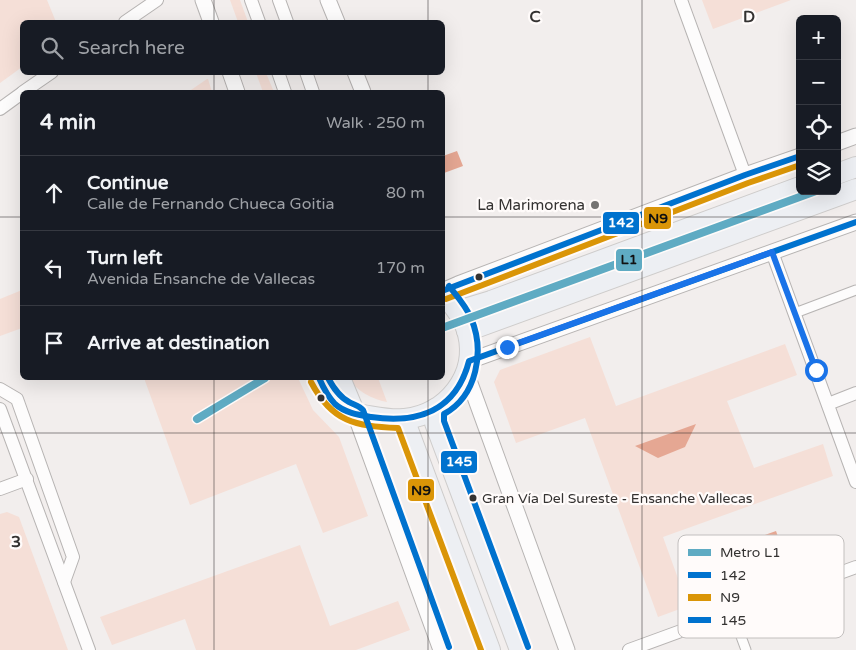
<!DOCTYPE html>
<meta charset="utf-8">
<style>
body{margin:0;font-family:"Varela Round",sans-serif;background:#20242c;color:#f1f3f6}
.controls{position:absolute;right:15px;top:15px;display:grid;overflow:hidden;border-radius:8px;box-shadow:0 5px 20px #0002}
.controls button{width:45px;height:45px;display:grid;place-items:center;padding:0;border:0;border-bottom:1px solid #363941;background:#171b24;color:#f1f3f6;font:25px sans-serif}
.stop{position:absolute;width:15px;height:15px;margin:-11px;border:4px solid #1a73e8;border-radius:50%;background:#fff}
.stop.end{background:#1a73e8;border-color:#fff;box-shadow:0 1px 5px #0008}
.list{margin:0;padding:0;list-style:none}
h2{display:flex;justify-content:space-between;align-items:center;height:65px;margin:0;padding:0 20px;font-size:21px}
h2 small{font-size:16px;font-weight:400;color:#9ea1a6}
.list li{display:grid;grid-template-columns:32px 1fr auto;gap:15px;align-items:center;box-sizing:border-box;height:75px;padding:0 20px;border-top:1px solid #363941}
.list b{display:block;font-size:19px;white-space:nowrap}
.list p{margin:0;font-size:16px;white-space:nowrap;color:#9ea1a6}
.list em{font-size:16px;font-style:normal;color:#9ea1a6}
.icon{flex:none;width:28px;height:28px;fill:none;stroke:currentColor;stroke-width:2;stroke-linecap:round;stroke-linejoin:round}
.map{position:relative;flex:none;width:856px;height:650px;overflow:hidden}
.search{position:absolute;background:#171b24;box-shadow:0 5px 20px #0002;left:20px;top:20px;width:425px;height:55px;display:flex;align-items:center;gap:12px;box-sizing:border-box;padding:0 18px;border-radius:8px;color:#9ea1a6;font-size:19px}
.panel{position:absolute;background:#171b24;box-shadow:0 5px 20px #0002;left:20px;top:90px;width:425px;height:290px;border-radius:8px}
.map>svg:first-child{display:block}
.green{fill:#f5dfd7}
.water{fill:#e5a793}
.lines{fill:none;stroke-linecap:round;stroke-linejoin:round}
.pedestrian-casing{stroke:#b7b4b3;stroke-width:11}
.minor-casing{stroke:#b7b4b3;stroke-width:14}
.tertiary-casing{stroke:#b7b4b3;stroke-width:17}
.primary-casing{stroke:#cecccb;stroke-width:22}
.pedestrian{stroke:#fdfcfc;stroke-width:9}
.minor{stroke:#fdfcfc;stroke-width:12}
.tertiary{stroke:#fdfcfc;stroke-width:15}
.primary{stroke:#edeff3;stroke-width:20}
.bus-1-casing{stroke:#fffbfa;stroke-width:10}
.bus-2-casing{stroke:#fffbfa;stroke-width:10}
.bus-3-casing{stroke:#fffbfa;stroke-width:10}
.bus-1{stroke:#0072ce;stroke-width:6}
.bus-2{stroke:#da9507;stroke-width:6}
.bus-3{stroke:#0072ce;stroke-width:6}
.metro-1-casing{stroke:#fffbfa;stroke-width:11}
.metro-1{stroke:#5fabc3;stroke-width:8}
.route{stroke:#1a73e8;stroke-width:6}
.grid{fill:none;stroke:#343231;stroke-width:1;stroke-opacity:0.55}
.poi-dot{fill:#767473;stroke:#fffbfa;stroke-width:2}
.bus-dot{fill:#343231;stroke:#fffbfa;stroke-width:2}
.labels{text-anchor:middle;stroke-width:4.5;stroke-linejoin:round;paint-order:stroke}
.bus-label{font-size:14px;fill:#343231;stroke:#fffbfa;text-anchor:start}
.poi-label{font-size:15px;fill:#343231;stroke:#fffbfa;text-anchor:end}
.key{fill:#fffbfa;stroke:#c2bfbe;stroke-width:1}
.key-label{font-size:14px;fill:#343231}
.grid-label{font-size:16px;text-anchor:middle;font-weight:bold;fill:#343231;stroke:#fffbfa;stroke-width:4.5;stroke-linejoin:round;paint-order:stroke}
.line-badge{stroke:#fffbfa;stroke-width:2}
.badge-label{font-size:14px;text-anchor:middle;font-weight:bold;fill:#fff}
.pale-badge-label{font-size:14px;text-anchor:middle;font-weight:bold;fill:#111}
</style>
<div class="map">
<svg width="856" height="650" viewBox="0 0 856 650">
<rect width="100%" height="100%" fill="#f2eeed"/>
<!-- green -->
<g class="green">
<path d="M0,0h47l9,22h-34v45l-22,16z"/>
<path d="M230,0h10l8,22h-10z"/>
<path d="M702,0h89l-78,29z"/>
<path d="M256,73h10l8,19h-11z"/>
<path d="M208,79l4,13h-24l19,-13z"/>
<path d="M22,290v38l-22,8v-37z"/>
<path d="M590,337l26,69 169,-62 12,31 -70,26 27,67 69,-24 10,32 -170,61 25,69 -30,11 -73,-199 -69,25 -22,-61 6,-12z"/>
<path d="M144,378h154l15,32 26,27 29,79 -45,17 -27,-69 -106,41z"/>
<path d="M348,378h30l9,24c-16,-3 -30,-11 -39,-24z"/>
<path d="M7,512l12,5 49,133h-68v-136z"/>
<path d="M300,545l30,81 68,-25 12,29 -54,20h-160l-11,-31 -73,26 -12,-28z"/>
</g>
<!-- water -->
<g class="water">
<path d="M457,151l6,15 -19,7 -1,-17z"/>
<path d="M696,424l-11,23 -27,11 -23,-12z"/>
<path d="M776,531l5,14 -22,8 -5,-14z"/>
</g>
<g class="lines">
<!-- pedestrian casing -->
<g class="pedestrian-casing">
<g id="pedestrian">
<path d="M795,313l61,-23"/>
<path d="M732,612l14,38"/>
</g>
</g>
<!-- minor casing -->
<g class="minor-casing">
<g id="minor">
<path d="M251,0l8,22"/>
<path d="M279,0l8,22"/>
<path d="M681,0l64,175"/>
<path d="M125,22l32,-22"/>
<path d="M278,72l7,20"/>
<path d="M306,72l7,20"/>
<path d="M23,92l29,-20"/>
<path d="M0,109l22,-16"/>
<path d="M772,252l84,230"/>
<path d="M0,389l17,10 56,158 -9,25"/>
<path d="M828,404l28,-11"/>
<path d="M0,409l89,241"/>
<path d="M0,489l27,-10"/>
<path d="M629,650l227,-83"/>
</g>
</g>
<!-- tertiary casing -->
<g class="tertiary-casing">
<g id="tertiary">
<path d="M203,0l8,22"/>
<path d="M328,0l9,22"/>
<path d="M230,72l7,20"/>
<path d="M355,72l8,20"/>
<path d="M837,143l19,-7"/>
<path d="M442,291l16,-7 287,-109 55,-19"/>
<path d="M469,361l387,-139"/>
<path d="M467,375l100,275"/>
<path d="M355,414l86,236"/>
</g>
</g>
<!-- primary casing -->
<g class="primary-casing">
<g id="primary">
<path d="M837,174l19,-7"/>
<path d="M458,311l33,-10 309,-114"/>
<path d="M467,331l389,-142"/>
<path d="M340,378l15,36c17,2 34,7 50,5 42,-5 73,-43 63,-85 -4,-16 -15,-29 -26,-42"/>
<path d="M435,409v14l85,227"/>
<path d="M404,419l86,231"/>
</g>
</g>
<!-- pedestrian -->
<use href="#pedestrian" class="pedestrian"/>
<!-- minor -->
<use href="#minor" class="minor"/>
<!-- tertiary -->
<use href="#tertiary" class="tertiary"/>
<!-- primary -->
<use href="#primary" class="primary"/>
<!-- bus-1 casing -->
<g class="bus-1-casing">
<g id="bus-1">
<path d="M442,291l303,-116 55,-19"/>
<path d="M319,378c4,9 9,19 16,26 10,9 24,11 36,13 47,7 85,-6 98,-56l387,-139"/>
</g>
</g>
<!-- bus-2 casing -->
<g class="bus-2-casing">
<g id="bus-2">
<path d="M446,299l302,-116 52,-18"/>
<path d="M311,382c21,40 44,44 87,46l83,222"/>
</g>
</g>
<!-- bus-3 casing -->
<g class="bus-3-casing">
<g id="bus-3">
<path d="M449,286c8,10 17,20 22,32 14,33 6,78 -27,96v7l84,226"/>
<path d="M328,378c5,9 11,19 21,24 5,3 10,3 14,8l86,237"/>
</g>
</g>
<!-- bus-1 -->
<use href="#bus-1" class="bus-1"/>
<!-- bus-2 -->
<use href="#bus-2" class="bus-2"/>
<!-- bus-3 -->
<use href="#bus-3" class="bus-3"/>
<!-- metro-1 casing -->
<g class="metro-1-casing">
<g id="metro-1">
<path d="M442,328l374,-137"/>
<path d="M197,419l68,-41"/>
</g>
</g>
<!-- metro-1 -->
<use href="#metro-1" class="metro-1"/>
</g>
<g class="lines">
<!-- route -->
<path class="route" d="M507,347l265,-95 44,118"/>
</g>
<!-- grid -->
<path class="grid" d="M214,0v22M428,0v22M642,0v650M214,72v20M428,72v20M0,217h22M442,217h414M214,378v272M428,378v272M0,433h856"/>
<!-- markers -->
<circle class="poi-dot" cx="595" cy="205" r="5"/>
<g class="bus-dot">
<circle cx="479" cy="277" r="4.5"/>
<circle cx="321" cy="398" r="4.5"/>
<circle cx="473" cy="498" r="4.5"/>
</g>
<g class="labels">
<!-- bus labels -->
<g class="bus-label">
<text x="482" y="503">Gran Vía Del Sureste - Ensanche Vallecas</text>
</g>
<!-- poi labels -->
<g class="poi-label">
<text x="585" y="210">La Marimorena</text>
</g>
</g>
<!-- legend -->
<rect x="678" y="535" width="166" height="103" rx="8" class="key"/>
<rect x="688" y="549" width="23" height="7" fill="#5fabc3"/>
<rect x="688" y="572" width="23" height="6" fill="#0072ce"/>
<rect x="688" y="594" width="23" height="7" fill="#da9507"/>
<rect x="688" y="617" width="23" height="6" fill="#0072ce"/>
<g class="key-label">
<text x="720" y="557">Metro L1</text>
<text x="720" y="580">142</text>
<text x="720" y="602">N9</text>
<text x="720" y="625">145</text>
</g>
<g class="grid-label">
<text x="535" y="22">C</text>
<text x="749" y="22">D</text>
<text x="16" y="547">3</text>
</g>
<g class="line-badge">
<rect x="643" y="206" width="29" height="24" rx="5" fill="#da9507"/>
<rect x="602" y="211" width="38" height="24" rx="5" fill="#0072ce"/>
<rect x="615" y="248" width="28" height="24" rx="5" fill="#5fabc3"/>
<rect x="440" y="450" width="38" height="24" rx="5" fill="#0072ce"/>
<rect x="407" y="478" width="28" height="24" rx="5" fill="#da9507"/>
</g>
<g class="badge-label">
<text x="621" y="227">142</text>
<text x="459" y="466">145</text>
</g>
<g class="pale-badge-label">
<text x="658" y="223">N9</text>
<text x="629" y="264">L1</text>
<text x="421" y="495">N9</text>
</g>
</svg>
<div class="controls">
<button>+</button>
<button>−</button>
<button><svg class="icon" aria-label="locate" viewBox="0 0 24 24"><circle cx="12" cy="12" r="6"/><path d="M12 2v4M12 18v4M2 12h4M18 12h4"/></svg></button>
<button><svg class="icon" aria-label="layers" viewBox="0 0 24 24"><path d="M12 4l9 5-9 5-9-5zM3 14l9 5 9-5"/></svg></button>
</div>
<div class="stop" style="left:816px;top:370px"></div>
<div class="stop end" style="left:507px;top:347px"></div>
<div class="search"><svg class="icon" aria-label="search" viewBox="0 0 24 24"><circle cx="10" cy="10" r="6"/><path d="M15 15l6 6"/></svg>Search here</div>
<section class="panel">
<h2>4 min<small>Walk · 250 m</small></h2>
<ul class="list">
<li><svg class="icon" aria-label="ahead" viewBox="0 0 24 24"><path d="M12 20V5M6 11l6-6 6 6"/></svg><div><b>Continue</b><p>Calle de Fernando Chueca Goitia</p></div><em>80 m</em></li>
<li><svg class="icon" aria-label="left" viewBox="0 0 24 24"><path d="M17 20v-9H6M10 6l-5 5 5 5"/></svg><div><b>Turn left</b><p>Avenida Ensanche de Vallecas</p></div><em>170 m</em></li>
<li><svg class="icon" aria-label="arrive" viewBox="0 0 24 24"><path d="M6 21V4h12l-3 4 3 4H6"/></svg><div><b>Arrive at destination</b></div></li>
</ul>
</section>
</div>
